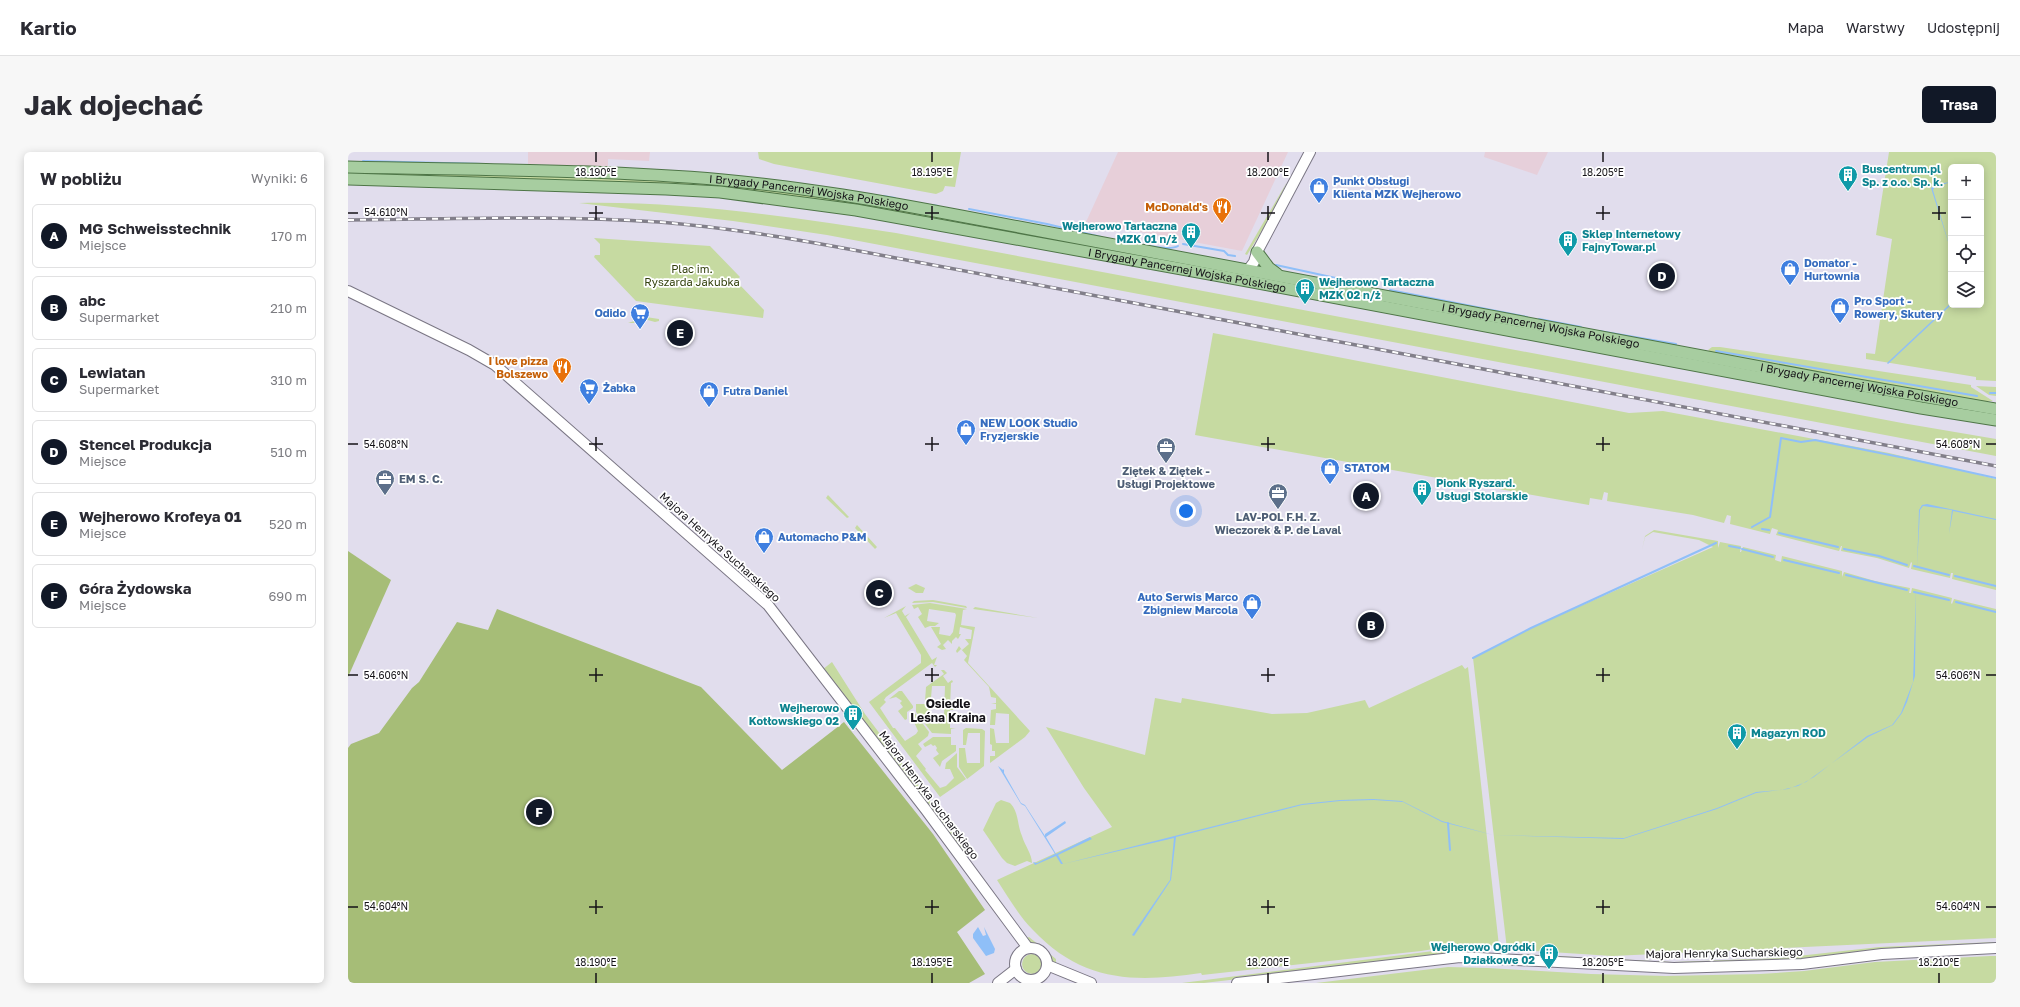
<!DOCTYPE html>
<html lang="pl">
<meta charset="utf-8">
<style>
body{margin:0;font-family:"Golos Text",sans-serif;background:#f7f7f7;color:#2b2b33}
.controls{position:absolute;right:12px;top:12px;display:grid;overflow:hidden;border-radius:6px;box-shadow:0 2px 10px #0003}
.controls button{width:36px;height:36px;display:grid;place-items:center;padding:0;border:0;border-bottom:1px solid #e1e1e2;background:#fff;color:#2b2b33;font:20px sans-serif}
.you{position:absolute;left:838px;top:359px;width:14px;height:14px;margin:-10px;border:3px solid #fff;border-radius:50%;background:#1a73e8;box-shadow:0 0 0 6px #1a73e833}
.badge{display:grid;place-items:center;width:26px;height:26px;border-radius:50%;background:#111827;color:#fff;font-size:13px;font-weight:700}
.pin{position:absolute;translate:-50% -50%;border:2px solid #fff;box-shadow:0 1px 4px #0006}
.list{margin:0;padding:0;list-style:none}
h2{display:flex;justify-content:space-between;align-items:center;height:52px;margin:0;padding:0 16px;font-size:17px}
h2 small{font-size:13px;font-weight:400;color:#7c7c81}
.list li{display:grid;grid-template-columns:26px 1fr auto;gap:12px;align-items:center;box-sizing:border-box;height:64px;margin:0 8px 8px;padding:0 8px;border:1px solid #e1e1e2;border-radius:6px}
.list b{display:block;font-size:15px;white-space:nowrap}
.list p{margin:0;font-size:13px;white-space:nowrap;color:#7c7c81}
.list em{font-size:13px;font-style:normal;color:#7c7c81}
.icon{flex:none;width:22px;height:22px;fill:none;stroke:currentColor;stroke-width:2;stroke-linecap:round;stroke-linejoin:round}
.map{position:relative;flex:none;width:1648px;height:831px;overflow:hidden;border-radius:6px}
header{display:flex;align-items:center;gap:24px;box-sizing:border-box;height:56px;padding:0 20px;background:#fff;border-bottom:1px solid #e1e1e2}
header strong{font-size:19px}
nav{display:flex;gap:22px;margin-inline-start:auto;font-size:14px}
.intro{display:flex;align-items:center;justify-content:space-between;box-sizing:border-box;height:96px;padding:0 24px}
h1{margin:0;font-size:28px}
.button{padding:10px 18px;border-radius:6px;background:#111827;color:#fff;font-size:14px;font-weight:700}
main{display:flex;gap:24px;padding:0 24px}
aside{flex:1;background:#fff;border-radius:6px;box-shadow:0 2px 10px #0003}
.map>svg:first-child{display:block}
.commercial{fill:#e7cfd9}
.education{fill:#e6cfda}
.green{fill:#c6daa1;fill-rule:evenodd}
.forest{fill:#a6bd77}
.water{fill:#8fbff8}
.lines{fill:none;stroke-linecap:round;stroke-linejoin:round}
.stream{stroke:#8fbff8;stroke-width:2}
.secondary-casing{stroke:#7a7684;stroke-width:12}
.primary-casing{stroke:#4e7547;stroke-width:13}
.secondary{stroke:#fff;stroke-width:10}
.primary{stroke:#a7cda0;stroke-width:11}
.rail-casing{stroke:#827f8a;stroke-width:3.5}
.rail{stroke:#fff;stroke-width:2;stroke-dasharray:6;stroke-linecap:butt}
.ticks{fill:none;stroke:#141217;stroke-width:1.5}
.labels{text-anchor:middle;stroke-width:3.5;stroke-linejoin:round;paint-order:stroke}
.culture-label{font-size:11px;font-weight:bold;fill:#0d838f;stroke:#fff;text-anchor:start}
.shop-label{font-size:11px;font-weight:bold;fill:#366cbe;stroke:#fff;text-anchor:start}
.street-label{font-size:11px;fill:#141217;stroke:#fff}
.food-label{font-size:11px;font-weight:bold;fill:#c56008;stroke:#fff;text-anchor:end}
.park-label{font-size:11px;fill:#33410d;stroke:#fff}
.service-label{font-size:11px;font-weight:bold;fill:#4e5e75;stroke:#fff}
.neighbourhood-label{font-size:12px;font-weight:bold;fill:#141217;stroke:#fff}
.ticks-label{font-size:10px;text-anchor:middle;fill:#141217;stroke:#fff;stroke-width:3.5;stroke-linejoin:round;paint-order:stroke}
</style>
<header>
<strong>Kartio</strong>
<nav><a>Mapa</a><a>Warstwy</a><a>Udostępnij</a></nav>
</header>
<div class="intro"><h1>Jak dojechać</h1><a class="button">Trasa</a></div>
<main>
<aside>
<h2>W pobliżu<small>Wyniki: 6</small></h2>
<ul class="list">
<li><span class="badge">A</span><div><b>MG Schweisstechnik</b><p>Miejsce</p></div><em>170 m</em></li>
<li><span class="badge">B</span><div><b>abc</b><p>Supermarket</p></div><em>210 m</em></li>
<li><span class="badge">C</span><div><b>Lewiatan</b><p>Supermarket</p></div><em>310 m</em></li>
<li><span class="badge">D</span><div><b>Stencel Produkcja</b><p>Miejsce</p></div><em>510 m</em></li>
<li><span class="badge">E</span><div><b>Wejherowo Krofeya 01</b><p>Miejsce</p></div><em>520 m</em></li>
<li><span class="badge">F</span><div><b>Góra Żydowska</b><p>Miejsce</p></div><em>690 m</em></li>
</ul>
</aside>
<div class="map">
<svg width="1648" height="831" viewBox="0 0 1648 831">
<rect width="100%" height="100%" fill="#e1dded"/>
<!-- commercial -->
<g class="commercial">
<path d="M180,0h122l-1,9 -41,-2v8l-80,-3z"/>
<path d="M770,0h170l-46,99 -156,-29z"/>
</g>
<!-- education -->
<path class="education" d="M1137,0h63l-11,23 -53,-18z"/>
<!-- green -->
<g class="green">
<path d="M410,0h203l-6,35 -10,-1 -2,5 -7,3 -162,-30 -15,-5z"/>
<path d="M1541,0h107v229l-20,-1v-3l-110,-18v-6l9,1 17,-115 -16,-4zM1603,15h30v138h-30z"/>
<path d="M0,18l335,10 152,17 286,55 -478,-69 -295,-8z"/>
<path d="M939,30l-12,27 -28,46 -2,-1z"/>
<path d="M231,51c106,-2 213,14 317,30l1006,190 94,16v17l-1169,-221 -94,-14z"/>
<path d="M246,86l116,8 30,31 -4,4 28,29 -1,8 -127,-17 -42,-44 1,-2h5v-11z"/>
<path d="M298,165l13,2v2l-4,1 -11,-3 -1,4h-15z"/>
<path d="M865,181l416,80 34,-2 226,42 107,26v111l-44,-11 1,-6h-2l-1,5 -39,-9 1,-6 -1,-1 -2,6 -32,-10 -36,-7 1,-5h-1l-2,5 -63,-16 2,-5 -6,-2 -2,6 -40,-10 1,-8 -4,-1 -3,8 -31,-8 -86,-14 1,-8 -4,-1 -2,8 -12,-2 -1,7 -394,-70z"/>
<path d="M1364,195h8l251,38v2l22,14h-19l-262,-48 -4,-3z"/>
<path d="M1628,234l20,1v9l-7,-1z"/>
<path d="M480,343l21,22 -2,1 -21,-20z"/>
<path d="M509,373l20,22 -2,2 -20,-21z"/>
<path d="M1306,378l64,11v7l2,-6 21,4 -1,6h1l2,-5 33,8 -1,5 6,2 1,-6 60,15v6l2,-5 31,9 35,7 -1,5h2l1,-5 40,10 -1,5 1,1 2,-5 42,10v329l-384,18 -105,-7 -34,-291 58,-30 182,-81 -14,-7 -46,-8 -8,5 -3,13 3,-14z"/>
<path d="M568,432l9,4 -2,5h-7l-8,-5z"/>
<path d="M585,448l33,6 1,2 -34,-6 -21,1 2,-2z"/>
<path d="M582,451l37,6 -4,1 -2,15 14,2 -7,36 62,68 -5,6 -35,26v-7h5v-5h-3v-6l-2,-1v-16l4,1 2,14h13v-29l-13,-1 -1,12h-5l1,-15 5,-1v-5l-5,-1h5v-5l-5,-1 -2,-10 -25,-27 3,-4 -6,-7 -4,4 -1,-2 3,-5 3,4 7,-6 -4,-5h6l1,-9 -12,-3 -1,7h2l-3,5 -2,-2 -4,4v3l-4,-4 -5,5 3,4 -4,1 -5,-3 4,-3 -10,-17h9l-1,7 11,2 3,-4 3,-17 -1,-2 -26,-4 -2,12 12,2 -4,3h-5l-5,2 -7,-11 4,-3 -4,-7 -4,2 -2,-4z"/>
<path d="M558,454l-4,5 3,5 5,-3 -4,4 26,43 5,-3 -3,8h3l-2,2 -3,-4 -46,34 -2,3 2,2 -6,6 13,20h2l10,13 11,-7 2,-3 -4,-9h-5l1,-7 4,-3 15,20 -1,4 -10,8 4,5 -6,7 10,13 -1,1 15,18 6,-2 8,-8 -4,-9h-5l1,-6 11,-10v14l9,12 -26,18 -71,-95 52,-39v-8l-25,-42 -12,5z"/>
<path d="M627,455l63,11 -65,-9z"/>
<path d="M484,510l33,52 79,105 8,8 16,25 -1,2 -16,-15 -129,-169z"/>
<path d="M1114,513l3,4 3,-2 31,279 -47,-2v2l-31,5 -219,24 -1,-2c-67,10 -119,9 -168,-43 -14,-14 -25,-33 -36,-50l115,-53 -28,-39 -38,-61 99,28 10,-57 26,5 1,-5 90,16 35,-1 58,-13 4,8z"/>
<path d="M593,518h3l3,3 -4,3 5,7 4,-3 1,2 -2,1 -1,24 3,1v2h-3v18l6,1h-5v5l-19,-1 -16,-21v-8h13l2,11 13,1 1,-30h-13l-1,12 -6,3 1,-14 18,-13z"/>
<path d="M551,539h3l11,15v2l-6,4v7l-2,1 -7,-9 5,-4 -3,-4 2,-2 -6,-4 -7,2z"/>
<path d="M618,576l16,1 3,2 -1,35 -17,13 -8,-12v-19h6l2,15h13v-30h-12l-2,12h-3v-15z"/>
<path d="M585,585h18v8h5v6l-14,10 -2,6 -7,-9 6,-4 -3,-4 1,-2 -2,-3 -2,1 -2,-2 -6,3 -2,-3z"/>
<path d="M653,648l9,3c9,9 7,22 12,33 3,10 10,18 10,27l-5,-2 -12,5 -8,-3 -5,-5 -19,-28 13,-27z"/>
<path d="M681,785l27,22v7l-7,-5 -6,-11 -11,-4 -7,-7z"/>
<path d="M1648,790v2l-187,15 -134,5 -154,-7v-3l152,8 107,-4 99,-11z"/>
<path d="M1109,796l5,3 -12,3 -246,29h-22z"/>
<circle cx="684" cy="812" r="10"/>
<path d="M1642,804h6v27h-680l132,-16 40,1 103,6 75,2 94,-2 44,-3 71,-9z"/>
</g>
<!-- forest -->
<g class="forest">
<path d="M0,399l43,29 -43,97z"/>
<path d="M149,457l204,78 81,83 62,-48 89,112 52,76 -28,22 28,42 -16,9h-621v-235l3,-4 28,-11 33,-45 7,-6 38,-60 31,8z"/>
</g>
<!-- water -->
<g class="water">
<path d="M1603,30l-16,5 -2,3 18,61 -20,-63 6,-4z"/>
<path d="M1603,151v2l-63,59 -1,-1z"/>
<path d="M1579,352l69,15v1l-43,-9 -4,23 3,-24 -29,-4 -3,4 -3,58 2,-58 3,-5z"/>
<path d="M1568,439l-1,85 -8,26 -5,11 -9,12 -25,12 -62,45 -18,7 -32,4 -39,16 -94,30 -130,-4 -51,-13 -39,-20 -29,-2 -34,1 -38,4 -126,32 -5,43 -37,56 -2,-1 38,-55 4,-42 -111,26h-2l-5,-8 -21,9 -2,-3 4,1 18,-9 -30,-48 -4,-2 -23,-38 5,4 1,-1v4l17,30 4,2 20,31v-2l20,-13 1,2 -20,14 10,17 34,-17 2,2 -34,16 5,9 239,-60 38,-4 33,-1 29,2 40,20 51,14 131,3 93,-30 39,-16 25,-2 17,-4 16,-9 53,-41 25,-11 9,-12 12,-31z"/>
<path d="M630,775l5,9 3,-1 -2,-8 11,22 -1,4 -8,3 -13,-18v-4z"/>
</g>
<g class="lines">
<!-- stream -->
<g class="stream">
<path d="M15,9l121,3"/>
<path d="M535,44l12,2"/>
<path d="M584,53l6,1"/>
<path d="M621,57l78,15 54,13"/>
<path d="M771,88c13,2 49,12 59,6"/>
<path d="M835,92l41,7 4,4 7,1"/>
<path d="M928,113l69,15"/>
<path d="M1042,138l137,27"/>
<path d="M1191,167l42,8"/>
<path d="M1251,179l77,13"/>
<path d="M1368,199l261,45"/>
<path d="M1642,241h6"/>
<path d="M1404,375l18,-10 11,-79 20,4 14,-2 90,18 91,20"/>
<path d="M1414,377l7,1"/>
<path d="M1431,381l59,14"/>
<path d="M1381,394l11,2"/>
<path d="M1394,397l31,8"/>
<path d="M1496,397l35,7 28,9"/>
<path d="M1436,408l55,13"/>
<path d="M1566,414l35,9"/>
<path d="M1498,423l61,15"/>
<path d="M1607,424l41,10"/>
<path d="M1566,440l35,8"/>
<path d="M1608,450l40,10"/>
<path d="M1125,506l58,-30 185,-85"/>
<path d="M1100,671l2,27"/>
</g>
<!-- secondary casing -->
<g class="secondary-casing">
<g id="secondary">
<path d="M900,118l6,-8 3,-10 53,-100"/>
<path d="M0,139l121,59 26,15 273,240 158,205 102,138"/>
<circle cx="683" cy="812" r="16"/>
<path d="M699,813l44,18"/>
<path d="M650,831l18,-14"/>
<path d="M889,831l223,-26 214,11 128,-4 80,-10 114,-6"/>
</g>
</g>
<!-- primary casing -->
<g class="primary-casing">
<g id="primary">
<path id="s1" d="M0,15c125,3 250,2 375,13 80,7 159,21 238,36l874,165 161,28"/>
<path id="s2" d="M0,27l318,10 54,3 136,18 370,67 695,131 75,12"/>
<path d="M909,100l12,16 8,6"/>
</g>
</g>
<!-- secondary -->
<use href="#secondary" class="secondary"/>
<!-- primary -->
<use href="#primary" class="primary"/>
<!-- rail casing -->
<g class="rail-casing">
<path id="rail" d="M0,68c104,-1 208,-5 311,2 75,6 148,19 221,33l1116,211"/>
</g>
<!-- rail -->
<use href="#rail" class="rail"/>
</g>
<!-- ticks -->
<path class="ticks" d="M248,0v10M584,0v10M920,0v10M1255,0v10M248,54v14M584,54v14M920,54v14M1255,54v14M1591,54v14M0,61h10M241,61h14M577,61h14M913,61h14M1248,61h14M1584,61h14M248,285v14M584,285v14M920,285v14M1255,285v14M0,292h10M241,292h14M577,292h14M913,292h14M1248,292h14M1638,292h10M248,516v14M584,516v14M920,516v14M1255,516v14M0,523h10M241,523h14M577,523h14M913,523h14M1248,523h14M1638,523h10M248,748v14M584,748v14M920,748v14M1255,748v14M0,755h10M241,755h14M577,755h14M913,755h14M1248,755h14M1638,755h10M248,821v10M584,821v10M920,821v10M1255,821v10M1591,821v10"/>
<!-- icons -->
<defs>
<g id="building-pin" transform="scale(1)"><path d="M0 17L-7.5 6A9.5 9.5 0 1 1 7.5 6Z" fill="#0f9aa8" stroke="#fff"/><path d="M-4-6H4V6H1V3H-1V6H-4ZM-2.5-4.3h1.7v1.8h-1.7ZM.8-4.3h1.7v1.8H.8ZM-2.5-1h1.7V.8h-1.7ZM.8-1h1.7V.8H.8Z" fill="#fff"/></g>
<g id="shop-pin" transform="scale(1)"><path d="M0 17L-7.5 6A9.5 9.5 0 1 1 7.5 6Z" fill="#3f7fe0" stroke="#fff"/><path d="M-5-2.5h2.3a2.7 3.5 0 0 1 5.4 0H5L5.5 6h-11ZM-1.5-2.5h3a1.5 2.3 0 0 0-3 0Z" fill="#fff"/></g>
<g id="restaurant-pin" transform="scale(1)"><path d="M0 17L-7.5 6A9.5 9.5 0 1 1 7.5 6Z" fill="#e8710a" stroke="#fff"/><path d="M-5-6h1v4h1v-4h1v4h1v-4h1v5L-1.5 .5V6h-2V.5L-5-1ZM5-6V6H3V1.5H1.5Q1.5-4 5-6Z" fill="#fff"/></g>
<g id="supermarket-pin" transform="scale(1)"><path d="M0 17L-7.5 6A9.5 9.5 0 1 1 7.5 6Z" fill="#3f7fe0" stroke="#fff"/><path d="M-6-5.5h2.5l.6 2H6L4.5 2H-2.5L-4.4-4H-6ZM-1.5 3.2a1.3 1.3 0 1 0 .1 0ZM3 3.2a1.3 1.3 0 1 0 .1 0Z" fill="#fff"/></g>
<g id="office-pin" transform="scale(1)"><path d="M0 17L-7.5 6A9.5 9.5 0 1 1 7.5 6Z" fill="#5c6f8a" stroke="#fff"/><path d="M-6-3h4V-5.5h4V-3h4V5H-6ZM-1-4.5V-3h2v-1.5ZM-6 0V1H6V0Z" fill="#fff"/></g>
</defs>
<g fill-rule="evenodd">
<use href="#building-pin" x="1500" y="23"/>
<use href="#shop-pin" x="971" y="35"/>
<use href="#restaurant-pin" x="874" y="55"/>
<use href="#building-pin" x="843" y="80"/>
<use href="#building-pin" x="1220" y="88"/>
<use href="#shop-pin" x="1442" y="117"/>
<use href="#building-pin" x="957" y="136"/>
<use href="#shop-pin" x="1492" y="155"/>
<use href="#supermarket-pin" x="292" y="161"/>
<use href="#restaurant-pin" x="214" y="215"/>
<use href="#supermarket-pin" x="241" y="236"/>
<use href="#shop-pin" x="361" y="239"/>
<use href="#shop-pin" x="618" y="277"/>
<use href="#office-pin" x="818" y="295"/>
<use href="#shop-pin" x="982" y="316"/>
<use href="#office-pin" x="37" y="327"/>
<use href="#building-pin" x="1074" y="337"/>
<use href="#office-pin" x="930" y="341"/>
<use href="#shop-pin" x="416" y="385"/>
<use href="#shop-pin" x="904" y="451"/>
<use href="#building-pin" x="505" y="562"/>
<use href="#building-pin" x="1389" y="581"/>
<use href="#building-pin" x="1201" y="801"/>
</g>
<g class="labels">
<!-- culture labels -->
<g class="culture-label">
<text x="1514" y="21">Buscentrum.pl<tspan x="1514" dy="13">Sp. z o.o. Sp. k.</tspan></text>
<text x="829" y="78" text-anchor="end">Wejherowo Tartaczna<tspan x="829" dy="13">MZK 01 n/ż</tspan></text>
<text x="1234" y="86">Sklep Internetowy<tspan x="1234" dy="13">FajnyTowar.pl</tspan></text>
<text x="971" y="134">Wejherowo Tartaczna<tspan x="971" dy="13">MZK 02 n/ż</tspan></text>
<text x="1088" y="335">Pionk Ryszard.<tspan x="1088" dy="13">Usługi Stolarskie</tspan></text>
<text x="491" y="560" text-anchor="end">Wejherowo<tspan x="491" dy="13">Kotłowskiego 02</tspan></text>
<text x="1403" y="585">Magazyn ROD</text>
<text x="1187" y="799" text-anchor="end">Wejherowo Ogródki<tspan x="1187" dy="13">Działkowe 02</tspan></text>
</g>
<!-- shop labels -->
<g class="shop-label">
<text x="985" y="33">Punkt Obsługi<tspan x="985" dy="13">Klienta MZK Wejherowo</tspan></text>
<text x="1456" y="115">Domator -<tspan x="1456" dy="13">Hurtownia</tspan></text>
<text x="1506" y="153">Pro Sport -<tspan x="1506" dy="13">Rowery, Skutery</tspan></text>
<text x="278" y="165" text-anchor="end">Odido</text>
<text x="255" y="240">Żabka</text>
<text x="375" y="243">Futra Daniel</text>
<text x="632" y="275">NEW LOOK Studio<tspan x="632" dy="13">Fryzjerskie</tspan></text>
<text x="996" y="320">STATOM</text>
<text x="430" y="389">Automacho P&amp;M</text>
<text x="890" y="449" text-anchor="end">Auto Serwis Marco<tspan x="890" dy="13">Zbigniew Marcola</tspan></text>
</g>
<!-- street labels -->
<g class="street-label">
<text dy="4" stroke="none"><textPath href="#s1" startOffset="462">I Brygady Pancernej Wojska Polskiego</textPath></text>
<text dy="4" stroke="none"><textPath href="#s2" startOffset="846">I Brygady Pancernej Wojska Polskiego</textPath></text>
<text dy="4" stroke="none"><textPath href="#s1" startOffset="1206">I Brygady Pancernej Wojska Polskiego</textPath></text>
<text dy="4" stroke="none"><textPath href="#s1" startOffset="1530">I Brygady Pancernej Wojska Polskiego</textPath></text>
<text transform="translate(372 395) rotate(42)" y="4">Majora Henryka Sucharskiego</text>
<text transform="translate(581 643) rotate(53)" y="4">Majora Henryka Sucharskiego</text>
<text transform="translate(1376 801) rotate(-1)" y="4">Majora Henryka Sucharskiego</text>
</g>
<!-- food labels -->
<g class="food-label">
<text x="860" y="59">McDonald's</text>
<text x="200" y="213">I love pizza<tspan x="200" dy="13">Bolszewo</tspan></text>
</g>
<!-- park labels -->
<g class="park-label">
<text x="344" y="121">Plac im.<tspan x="344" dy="13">Ryszarda Jakubka</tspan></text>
</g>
<!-- service labels -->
<g class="service-label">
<text x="818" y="323">Ziętek &amp; Ziętek -<tspan x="818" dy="13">Usługi Projektowe</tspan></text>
<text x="51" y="331" text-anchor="start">EM S. C.</text>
<text x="930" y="369">LAV-POL F.H. Z.<tspan x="930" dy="13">Wieczorek &amp; P. de Laval</tspan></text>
</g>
<!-- neighbourhood labels -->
<g class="neighbourhood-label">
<text x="600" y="556">Osiedle<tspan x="600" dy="14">Leśna Kraina</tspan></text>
</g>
</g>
<g class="ticks-label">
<text x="248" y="24">18.190°E</text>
<text x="584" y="24">18.195°E</text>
<text x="920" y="24">18.200°E</text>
<text x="1255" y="24">18.205°E</text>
<text x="38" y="64">54.610°N</text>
<text x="38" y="296">54.608°N</text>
<text x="1610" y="296">54.608°N</text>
<text x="38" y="527">54.606°N</text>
<text x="1610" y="527">54.606°N</text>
<text x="38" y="758">54.604°N</text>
<text x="1610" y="758">54.604°N</text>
<text x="248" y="814">18.190°E</text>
<text x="584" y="814">18.195°E</text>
<text x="920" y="814">18.200°E</text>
<text x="1255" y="814">18.205°E</text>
<text x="1591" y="814">18.210°E</text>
</g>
</svg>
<div class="controls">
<button>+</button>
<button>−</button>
<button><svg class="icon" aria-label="locate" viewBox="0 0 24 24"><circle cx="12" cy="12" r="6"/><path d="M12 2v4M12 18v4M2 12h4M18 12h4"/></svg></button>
<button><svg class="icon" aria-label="layers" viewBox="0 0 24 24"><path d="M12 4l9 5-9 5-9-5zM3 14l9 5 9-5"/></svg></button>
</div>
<div class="you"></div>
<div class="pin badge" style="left:1018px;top:344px">A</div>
<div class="pin badge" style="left:1023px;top:473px">B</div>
<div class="pin badge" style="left:531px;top:441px">C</div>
<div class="pin badge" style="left:1314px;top:124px">D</div>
<div class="pin badge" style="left:332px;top:181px">E</div>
<div class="pin badge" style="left:191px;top:660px">F</div>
</div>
</main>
